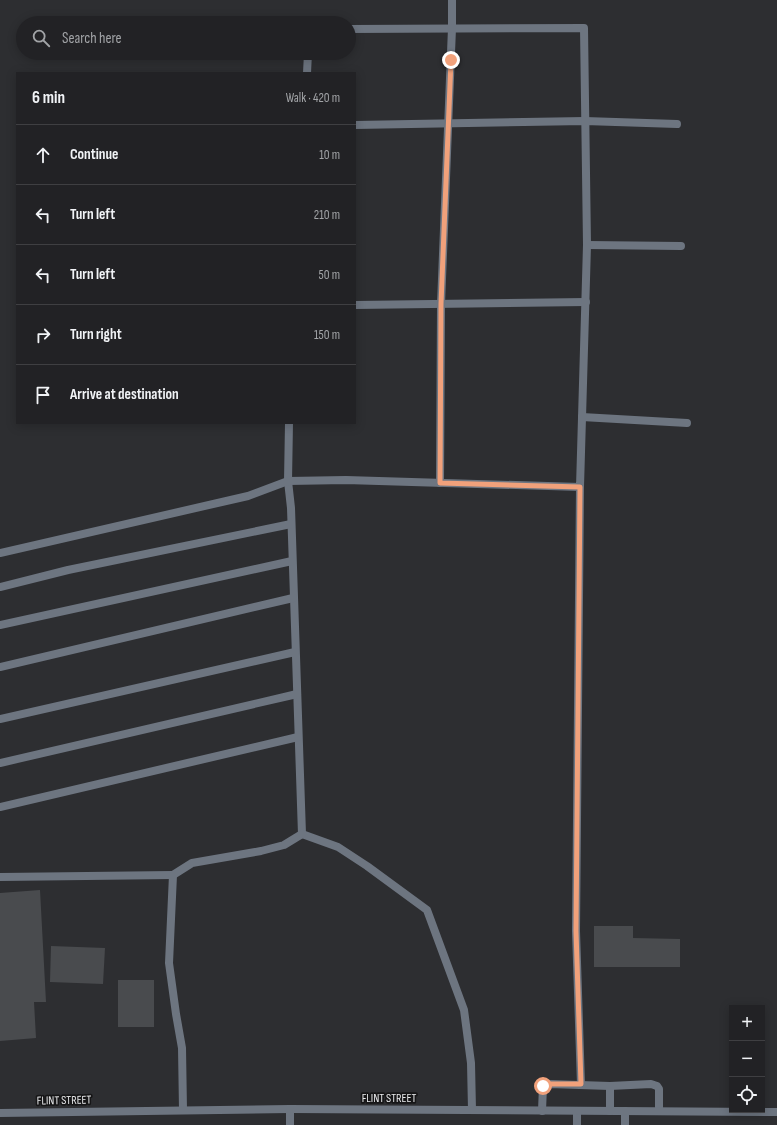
<!DOCTYPE html>
<meta charset="utf-8">
<style>
body{margin:0;font-family:"Sofia Sans Condensed",sans-serif;background:#2e2f32;color:#f1f3f6}
.controls{position:absolute;right:12px;bottom:12px;display:grid;overflow:hidden;border-radius:0px;box-shadow:0 2px 10px #0003}
.controls button{width:36px;height:36px;display:grid;place-items:center;padding:0;border:0;border-bottom:1px solid #3f3f42;background:#222225;color:#f1f3f6;font:20px sans-serif}
.stop{position:absolute;width:12px;height:12px;margin:-9px;border:3px solid #f1a17b;border-radius:50%;background:#fff}
.stop.end{background:#f1a17b;border-color:#fff;box-shadow:0 1px 4px #0008}
.list{margin:0;padding:0;list-style:none}
h2{display:flex;justify-content:space-between;align-items:center;height:52px;margin:0;padding:0 16px;font-size:17px}
h2 small{font-size:13px;font-weight:400;color:#a2a4a7}
.list li{display:grid;grid-template-columns:26px 1fr auto;gap:12px;align-items:center;box-sizing:border-box;height:60px;padding:0 16px;border-top:1px solid #3f3f42}
.list b{display:block;font-size:15px;white-space:nowrap}
.list em{font-size:13px;font-style:normal;color:#a2a4a7}
.icon{flex:none;width:22px;height:22px;fill:none;stroke:currentColor;stroke-width:2;stroke-linecap:round;stroke-linejoin:round}
.map{position:relative;flex:none;width:777px;height:1125px;overflow:hidden}
.search{position:absolute;background:#222225;box-shadow:0 2px 10px #0003;left:16px;top:16px;width:340px;height:44px;display:flex;align-items:center;gap:10px;box-sizing:border-box;padding:0 14px;border-radius:22px;color:#a2a4a7;font-size:15px}
.panel{position:absolute;background:#222225;box-shadow:0 2px 10px #0003;left:16px;top:72px;width:340px;height:352px;border-radius:0px}
.map>svg:first-child{display:block}
.building{fill:#494b4e}
.lines{fill:none;stroke-linecap:round;stroke-linejoin:round}
.service{stroke:#6d7580;stroke-width:8}
.minor{stroke:#6d7580;stroke-width:8}
.route{stroke:#f1a17b;stroke-width:5}
.labels{text-anchor:middle;stroke-width:3.5;stroke-linejoin:round;paint-order:stroke}
.street-label{font-size:12px;fill:#e9eaec;stroke:#161617}
</style>
<div class="map">
<svg width="777" height="1125" viewBox="0 0 777 1125">
<rect width="100%" height="100%" fill="#2d2e31"/>
<!-- building -->
<g class="building">
<path d="M40,890l6,112h-12l2,36 -36,3v-148z"/>
<path d="M594,926h39v12l47,1v28h-86z"/>
<path d="M51,946l54,2 -2,36 -53,-2z"/>
<rect x="118" y="980" width="36" height="47"/>
</g>
<g class="lines">
<!-- service -->
<g class="service">
<path d="M307,73l1,-20"/>
<path d="M355,125l230,-4 92,3"/>
<path d="M587,245l94,1"/>
<path d="M355,305l231,-3"/>
<path d="M582,417l105,6"/>
<path d="M289,423l-1,58 3,27 11,326 36,13 29,19 60,44 37,100 7,53 1,47"/>
<path d="M440,483l1,-179 11,-276v-28"/>
<path d="M580,487l-4,444 5,154"/>
<path d="M0,553l248,-57 40,-15 58,-1 234,7 7,-242 -3,-217 -235,1"/>
<path d="M0,587l68,-17 223,-46"/>
<path d="M0,625l292,-64"/>
<path d="M0,667l293,-69"/>
<path d="M0,719l295,-67"/>
<path d="M0,763l297,-69"/>
<path d="M0,807l298,-70"/>
<path d="M0,877l173,-2"/>
<path d="M183,1110l-1,-62 -6,-34 -7,-51 4,-88 19,-12 69,-12 23,-6 18,-11"/>
<path d="M542,1111l1,-25 6,-2 61,2 41,-2 6,2 2,3v22"/>
<path d="M610,1111v-25"/>
<path d="M577,1125v-14"/>
<path d="M625,1125v-14"/>
</g>
<!-- minor -->
<g class="minor">
<path d="M0,1113l290,-4 487,3"/>
<path d="M290,1125v-16"/>
</g>
</g>
<g class="lines">
<!-- route -->
<path class="route" d="M451,60l-10,244 -1,179 140,4 -4,444 5,153h-32l-6,2"/>
</g>
<g class="labels">
<!-- street labels -->
<g class="street-label">
<text x="389" y="1102">FLINT STREET</text>
<text transform="translate(64 1100) rotate(-1)" y="4">FLINT STREET</text>
</g>
</g>
</svg>
<div class="controls">
<button>+</button>
<button>−</button>
<button><svg class="icon" aria-label="locate" viewBox="0 0 24 24"><circle cx="12" cy="12" r="6"/><path d="M12 2v4M12 18v4M2 12h4M18 12h4"/></svg></button>
</div>
<div class="stop" style="left:543px;top:1086px"></div>
<div class="stop end" style="left:451px;top:60px"></div>
<div class="search"><svg class="icon" aria-label="search" viewBox="0 0 24 24"><circle cx="10" cy="10" r="6"/><path d="M15 15l6 6"/></svg>Search here</div>
<section class="panel">
<h2>6 min<small>Walk · 420 m</small></h2>
<ul class="list">
<li><svg class="icon" aria-label="ahead" viewBox="0 0 24 24"><path d="M12 20V5M6 11l6-6 6 6"/></svg><div><b>Continue</b></div><em>10 m</em></li>
<li><svg class="icon" aria-label="left" viewBox="0 0 24 24"><path d="M17 20v-9H6M10 6l-5 5 5 5"/></svg><div><b>Turn left</b></div><em>210 m</em></li>
<li><svg class="icon" aria-label="left" viewBox="0 0 24 24"><path d="M17 20v-9H6M10 6l-5 5 5 5"/></svg><div><b>Turn left</b></div><em>50 m</em></li>
<li><svg class="icon" aria-label="right" viewBox="0 0 24 24"><path d="M7 20v-9h11M14 6l5 5-5 5"/></svg><div><b>Turn right</b></div><em>150 m</em></li>
<li><svg class="icon" aria-label="arrive" viewBox="0 0 24 24"><path d="M6 21V4h12l-3 4 3 4H6"/></svg><div><b>Arrive at destination</b></div></li>
</ul>
</section>
</div>
